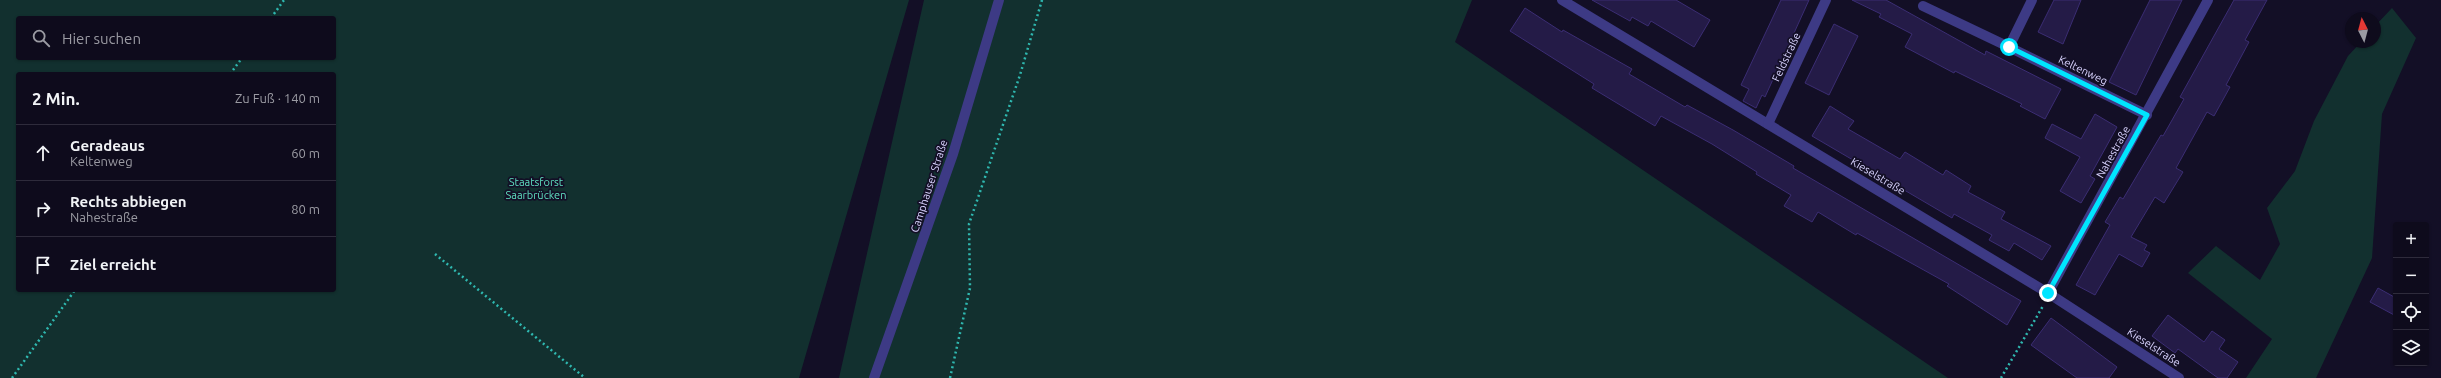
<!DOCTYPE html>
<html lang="de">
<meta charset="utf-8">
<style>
body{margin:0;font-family:Ubuntu,sans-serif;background:#171425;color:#f1f3f6}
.controls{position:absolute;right:12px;bottom:12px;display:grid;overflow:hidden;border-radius:4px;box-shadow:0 1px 3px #0004}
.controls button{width:36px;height:36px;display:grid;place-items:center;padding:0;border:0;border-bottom:1px solid #2e2b3b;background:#0e0b1c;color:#f1f3f6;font:20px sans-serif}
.compass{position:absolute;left:2345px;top:12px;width:36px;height:36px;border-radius:50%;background:#0e0b1c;box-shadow:0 1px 3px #0004;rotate:354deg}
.stop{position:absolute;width:12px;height:12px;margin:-9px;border:3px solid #00e5ff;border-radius:50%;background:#fff}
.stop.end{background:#00e5ff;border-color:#fff;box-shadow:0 1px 4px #0008}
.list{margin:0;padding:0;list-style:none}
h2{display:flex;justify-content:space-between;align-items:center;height:52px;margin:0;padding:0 16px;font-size:17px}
h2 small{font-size:13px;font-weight:400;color:#9b9ba3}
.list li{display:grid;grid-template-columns:26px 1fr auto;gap:12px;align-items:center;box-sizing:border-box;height:56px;padding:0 16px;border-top:1px solid #2e2b3b}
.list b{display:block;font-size:15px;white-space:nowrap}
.list p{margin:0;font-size:13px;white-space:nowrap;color:#9b9ba3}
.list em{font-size:13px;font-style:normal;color:#9b9ba3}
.icon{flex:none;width:22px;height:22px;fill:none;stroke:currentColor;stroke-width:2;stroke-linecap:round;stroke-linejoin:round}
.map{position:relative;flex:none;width:2441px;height:378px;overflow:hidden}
.search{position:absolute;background:#0e0b1c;box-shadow:0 1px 3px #0004;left:16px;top:16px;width:320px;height:44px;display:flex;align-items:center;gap:10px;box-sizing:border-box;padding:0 14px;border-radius:4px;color:#9b9ba3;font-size:15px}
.panel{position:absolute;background:#0e0b1c;box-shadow:0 1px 3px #0004;left:16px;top:72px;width:320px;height:220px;border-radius:4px}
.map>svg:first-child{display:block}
.green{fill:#12302f;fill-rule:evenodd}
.building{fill:#241b47;stroke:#3b2d73}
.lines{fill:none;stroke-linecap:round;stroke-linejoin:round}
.path{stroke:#2fb8b0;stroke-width:2.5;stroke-dasharray:2 3;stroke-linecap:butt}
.minor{stroke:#3d3a85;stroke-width:10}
.tertiary{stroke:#3d3a85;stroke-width:10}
.route{stroke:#00e5ff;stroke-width:5}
.labels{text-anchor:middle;stroke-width:3.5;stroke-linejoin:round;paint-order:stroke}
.street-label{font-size:11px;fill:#d9d4ff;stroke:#130f26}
.park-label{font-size:11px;fill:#5fe0c0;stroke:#130f26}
</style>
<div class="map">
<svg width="2441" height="378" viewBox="0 0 2441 378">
<rect width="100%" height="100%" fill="#130f26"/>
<!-- green -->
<g class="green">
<path d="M0,0h909l-110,378h-799zM18,18h316v40h-316zM18,74h316v216h-316z"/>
<path d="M924,0h548l-17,42 493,336h-1109z"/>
<path d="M2392,8l24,30 -34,76 -10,144 -56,120h-70l26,-39 -84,-66 28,-27 44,34 20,-36 -13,-36 28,-37 19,-50 34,-65 13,-14h14v-16z"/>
</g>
<!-- building -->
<g class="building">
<path d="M1592,0h84l34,20 -16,27 -43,-26 -3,5 -16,-9 -2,4z"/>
<path d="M1781,0h28l-44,97 -3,-2 -6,13 -13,-7 6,-12 -8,-4z"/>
<path d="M1852,0h34l99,55 1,-4 75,38 -16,30 -25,-13 2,-2 -67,-33 -1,2 -49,-26 7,-13 -33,-17 2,-3z"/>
<path d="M2054,0h27l-18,44 -25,-12z"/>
<path d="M2150,0h32l-46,95 -27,-13z"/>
<path d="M2234,0h33l-22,40 4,2 -23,43 4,2 -16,29 -7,-4 -31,56 7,4 -19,31 -9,-6 -24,40 16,8 -3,5 6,3 -8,14 -23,-13 -24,41 -19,-10 34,-60 -5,-3 15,-25 3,2 38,-64 2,1 21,-37 -4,-2z"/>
<path d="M1525,8l37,24 1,-2 69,39 -3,5 56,33 2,-2 46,25 61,36 -1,2 228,133 -14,24 -60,-39 2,-2 -92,-51 -1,2 -38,-23 -6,10 -28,-16 7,-11 -35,-21 1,-2 -45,-28 -51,-28 -6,10 -63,-38 2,-4 -84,-53z"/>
<path d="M1834,24l24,12 -29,59 -24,-12z"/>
<path d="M1830,106l24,15 -6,8 52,30 5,-7 38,23 3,-5 25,16 -3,6 37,20 -4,7 50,27 -9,14 -28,-17 -5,8 -20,-11 3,-5 -38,-21 -2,4 -140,-82z"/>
<path d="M2095,114l22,13 -27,49 5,3 -14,24 -21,-12 20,-34 -35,-19 7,-14 29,15z"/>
<path d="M2378,288l18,10v18l-26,-14z"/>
<path d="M2168,315l36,27 8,-11 13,9 -6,9 19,13 -11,16h-9l-40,-29 -3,4 -23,-17z"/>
<path d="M2051,318l66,49 -8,11h-32l-46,-33z"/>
</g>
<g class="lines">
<!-- path -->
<g class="path">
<path d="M271,18l13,-18"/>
<path d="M230,74l12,-16"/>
<path d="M435,254l150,124"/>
<path d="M12,378l63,-88"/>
<path d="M950,378l20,-90 -1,-64 51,-149 22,-75"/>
<path d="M2001,378l42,-72"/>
</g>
<!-- minor -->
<g class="minor">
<path d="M1562,0l486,293 131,85"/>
<path d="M2032,0l-23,47 138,68"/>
<path d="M1923,6l86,41"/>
<path d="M1768,124l58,-124"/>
<path d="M2048,293l160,-293"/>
</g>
<!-- tertiary -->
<path class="tertiary" d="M874,378l79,-224 46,-154"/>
</g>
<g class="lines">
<!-- route -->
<path class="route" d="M2009,47l138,68 -99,178"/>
</g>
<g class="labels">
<!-- street labels -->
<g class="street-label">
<text transform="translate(1786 57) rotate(-65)" y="4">Feldstraße</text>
<text transform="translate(2083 70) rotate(26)" y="4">Keltenweg</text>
<text transform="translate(2113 152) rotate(-61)" y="4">Nahestraße</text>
<text transform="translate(1878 176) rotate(31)" y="4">Kieselstraße</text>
<text transform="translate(929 186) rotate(-72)" y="4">Camphauser Straße</text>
<text transform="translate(2154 347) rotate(33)" y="4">Kieselstraße</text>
</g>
<!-- park labels -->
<g class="park-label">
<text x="536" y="186">Staatsforst<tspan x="536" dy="13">Saarbrücken</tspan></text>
</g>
</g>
</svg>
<div class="controls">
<button>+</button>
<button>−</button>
<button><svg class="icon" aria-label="locate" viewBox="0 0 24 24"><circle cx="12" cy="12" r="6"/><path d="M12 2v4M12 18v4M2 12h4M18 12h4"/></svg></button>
<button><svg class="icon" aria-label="layers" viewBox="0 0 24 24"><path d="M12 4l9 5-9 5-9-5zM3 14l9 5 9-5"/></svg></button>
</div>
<svg class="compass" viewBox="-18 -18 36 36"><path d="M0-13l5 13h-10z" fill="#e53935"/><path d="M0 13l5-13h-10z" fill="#9b9ba3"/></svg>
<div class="stop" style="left:2009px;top:47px"></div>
<div class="stop end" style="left:2048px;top:293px"></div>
<div class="search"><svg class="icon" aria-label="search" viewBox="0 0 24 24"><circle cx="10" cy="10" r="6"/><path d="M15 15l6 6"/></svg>Hier suchen</div>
<section class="panel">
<h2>2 Min.<small>Zu Fuß · 140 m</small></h2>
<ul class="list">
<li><svg class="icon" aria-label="ahead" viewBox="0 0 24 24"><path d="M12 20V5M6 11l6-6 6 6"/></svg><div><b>Geradeaus</b><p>Keltenweg</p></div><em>60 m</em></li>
<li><svg class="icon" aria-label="right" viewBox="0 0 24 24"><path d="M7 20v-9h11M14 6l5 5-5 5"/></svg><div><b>Rechts abbiegen</b><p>Nahestraße</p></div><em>80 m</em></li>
<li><svg class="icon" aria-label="arrive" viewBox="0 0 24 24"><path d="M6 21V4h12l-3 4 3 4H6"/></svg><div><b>Ziel erreicht</b></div></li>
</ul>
</section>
</div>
